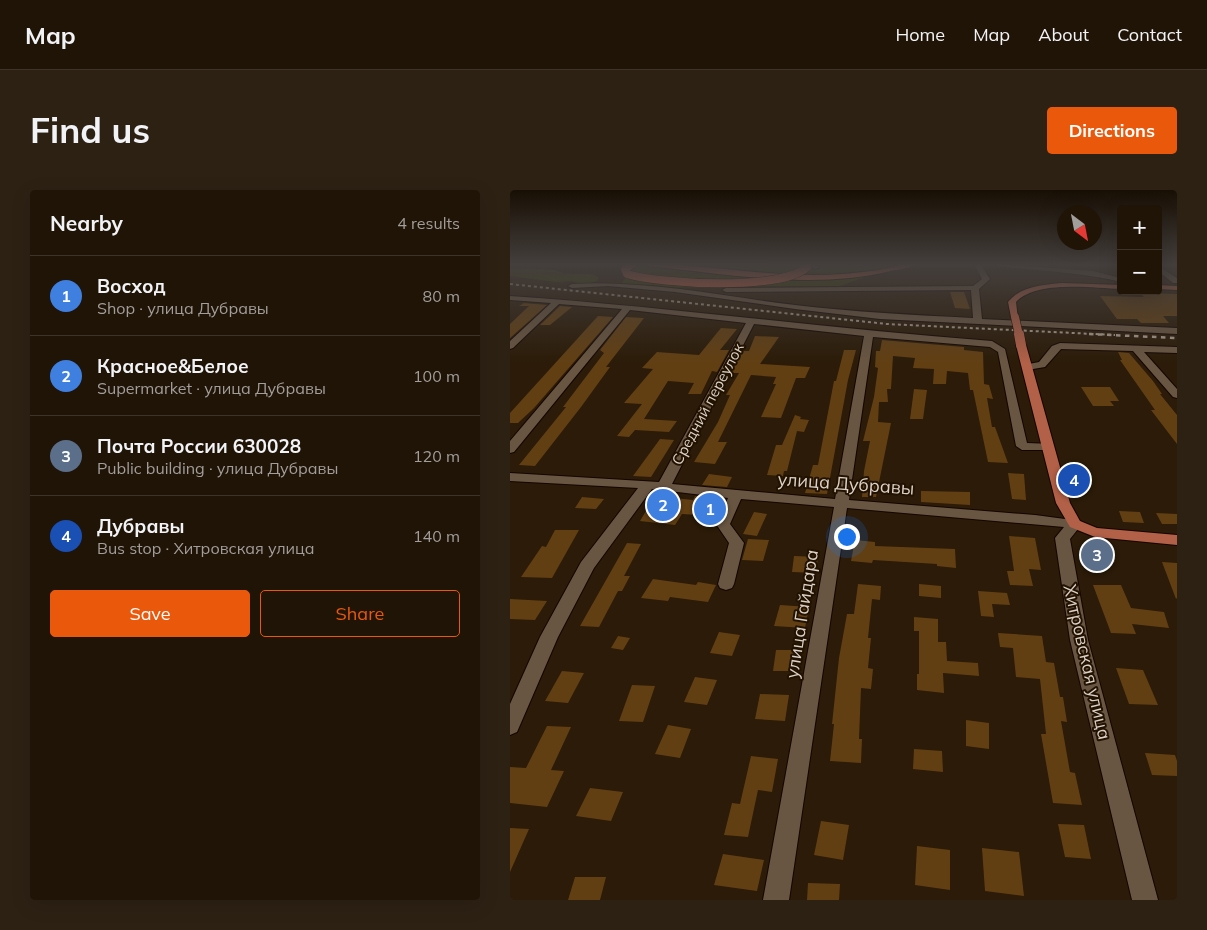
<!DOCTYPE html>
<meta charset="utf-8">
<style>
body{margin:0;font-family:Mulish,sans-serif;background:#2d2114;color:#f1f3f6}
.controls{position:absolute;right:15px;top:15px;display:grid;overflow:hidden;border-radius:5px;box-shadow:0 5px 20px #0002}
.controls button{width:45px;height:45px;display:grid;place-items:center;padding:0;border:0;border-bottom:1px solid #3d3328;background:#201406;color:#f1f3f6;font:25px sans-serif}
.compass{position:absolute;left:547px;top:15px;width:45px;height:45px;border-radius:50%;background:#201406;box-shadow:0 5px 20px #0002;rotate:148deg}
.you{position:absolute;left:336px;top:346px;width:18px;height:18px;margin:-12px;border:4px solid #fff;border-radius:50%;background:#1a73e8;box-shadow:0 0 0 8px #1a73e833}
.badge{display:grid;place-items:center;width:32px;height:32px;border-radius:50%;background:#ea580c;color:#fff;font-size:16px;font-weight:700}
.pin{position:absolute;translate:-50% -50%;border:2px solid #fff;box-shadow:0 1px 5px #0006}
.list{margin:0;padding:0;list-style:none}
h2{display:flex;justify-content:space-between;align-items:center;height:65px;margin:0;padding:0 20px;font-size:21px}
h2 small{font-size:16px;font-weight:400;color:#a29e9b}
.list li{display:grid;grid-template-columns:32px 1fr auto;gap:15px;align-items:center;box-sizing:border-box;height:80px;padding:0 20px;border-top:1px solid #3d3328}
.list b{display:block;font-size:19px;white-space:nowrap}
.list p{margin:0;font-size:16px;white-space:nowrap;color:#a29e9b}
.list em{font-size:16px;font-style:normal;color:#a29e9b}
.actions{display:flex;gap:10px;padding:15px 20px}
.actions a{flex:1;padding:11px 0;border:1px solid #ea580c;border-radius:5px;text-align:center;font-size:18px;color:#ea580c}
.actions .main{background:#ea580c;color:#fff}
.map{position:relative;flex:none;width:667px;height:710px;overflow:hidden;border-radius:5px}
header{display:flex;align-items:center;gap:30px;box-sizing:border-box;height:70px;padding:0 25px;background:#201406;border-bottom:1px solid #3d3328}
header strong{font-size:24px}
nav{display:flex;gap:28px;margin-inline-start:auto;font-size:18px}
.intro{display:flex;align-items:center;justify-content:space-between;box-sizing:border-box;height:120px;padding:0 30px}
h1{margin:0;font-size:35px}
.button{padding:12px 22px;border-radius:5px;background:#ea580c;color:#fff;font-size:18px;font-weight:700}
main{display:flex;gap:30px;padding:0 30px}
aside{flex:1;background:#201406;border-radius:5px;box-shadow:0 5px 20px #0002}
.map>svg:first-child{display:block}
.green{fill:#3a4204}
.building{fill:#623f13}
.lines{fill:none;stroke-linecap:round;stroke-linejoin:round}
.minor-casing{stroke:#130500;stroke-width:2}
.major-casing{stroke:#130500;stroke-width:2}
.highway-casing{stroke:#130500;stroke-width:2}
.path{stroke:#756757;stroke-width:1;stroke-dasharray:0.5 2;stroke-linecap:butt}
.minor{fill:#695642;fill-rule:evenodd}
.major{fill:#b26047;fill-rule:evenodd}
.highway{fill:#e3664b;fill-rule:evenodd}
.rail-far1{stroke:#ab9e91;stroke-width:2;stroke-dasharray:3 3;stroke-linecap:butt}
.rail{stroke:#ab9e91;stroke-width:2.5;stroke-dasharray:4.5 4.5;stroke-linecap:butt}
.major-bridge-far1-casing{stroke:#130500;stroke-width:9;stroke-linecap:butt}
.major-bridge-casing{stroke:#130500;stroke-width:11;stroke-linecap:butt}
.highway-bridge-casing{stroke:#130500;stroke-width:9;stroke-linecap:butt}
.major-bridge-far1{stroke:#b26047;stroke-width:8}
.major-bridge{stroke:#b26047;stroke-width:10}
.highway-bridge{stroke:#e3664b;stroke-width:8}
.labels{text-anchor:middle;stroke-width:4;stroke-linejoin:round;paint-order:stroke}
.far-street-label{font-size:15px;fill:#ddd1c6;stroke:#211201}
.street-label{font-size:18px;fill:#ddd1c6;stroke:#211201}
</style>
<header>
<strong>Map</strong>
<nav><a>Home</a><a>Map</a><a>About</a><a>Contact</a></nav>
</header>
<div class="intro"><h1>Find us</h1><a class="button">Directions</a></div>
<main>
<aside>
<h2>Nearby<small>4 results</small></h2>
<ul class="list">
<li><span class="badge" style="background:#3f7fe0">1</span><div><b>Восход</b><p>Shop · улица Дубравы</p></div><em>80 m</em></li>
<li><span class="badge" style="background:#3f7fe0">2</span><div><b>Красное&amp;Белое</b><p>Supermarket · улица Дубравы</p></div><em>100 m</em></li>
<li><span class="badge" style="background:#5c6f8a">3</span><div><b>Почта России 630028</b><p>Public building · улица Дубравы</p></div><em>120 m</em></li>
<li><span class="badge" style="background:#1a4fb4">4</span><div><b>Дубравы</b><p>Bus stop · Хитровская улица</p></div><em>140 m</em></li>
</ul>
<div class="actions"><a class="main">Save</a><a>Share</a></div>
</aside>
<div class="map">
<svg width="667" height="710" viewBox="0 0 667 710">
<rect width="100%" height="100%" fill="#2b1b08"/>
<!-- green -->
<g class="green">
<path d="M126,74h265l-61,22 -222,2z"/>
<path d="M0,78l43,2 13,4h27l6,4 -2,3 -14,4 -11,-4 -17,1 -45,-6z"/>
</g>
<!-- building -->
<g class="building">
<path d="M440,102h14l6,17 -15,-1z"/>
<path d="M630,103l37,1v22h-14l6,7h-28l-4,-4h-20l-17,-23 44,1z"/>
<path d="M14,113l23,2 -37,33v-14l19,-18h-10z"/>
<path d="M50,116l12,1 -22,18h-10z"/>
<path d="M88,126l15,1 -79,91 -16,15h-8v-10z"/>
<path d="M116,127l18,1 -38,49h4l-29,40 -46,59 -16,-1 47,-58h-3l41,-54 -4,-3z"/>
<path d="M211,138l16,1 -17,21h9l-12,22 -5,-1 -11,23h-13l6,-11 -26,-2 -24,38 33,2 -8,11 -34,-2 -6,7 -12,-1 25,-32 -18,-1 29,-34 -11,-1 15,-16 42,3z"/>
<path d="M245,146l24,1 -19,27 50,3 -5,11h-9l-15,40 -20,-1 15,-33h-3l3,-7 -25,-2 -33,67h9l-12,22 -21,-2 24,-40 12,-27h-4l13,-22h-8l11,-22h7z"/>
<path d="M372,150l82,7v3l19,2 1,32 5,1 4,14 -6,-1 5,29h3l13,36 -20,-1 -15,-72h-3l-2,-17 -21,-2 -1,13h-13l1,-15 -21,-1 2,-10 -22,-2 -2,33h-4l1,13h-9l-1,20 13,1 -15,74h-14l2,-26 6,-30h-7l11,-44 4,-29 -3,-1 1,-16h4z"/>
<path d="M334,160h12l-8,30 -21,114 -22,-1 8,-28h5l16,-84h2z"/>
<path d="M608,162l11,1 24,28 9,13h-2l17,21v29l-26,-34h4l-35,-50h2z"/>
<path d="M571,197h29l9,14h-9l4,5h-21z"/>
<path d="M404,199l13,1 -4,29h-13z"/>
<path d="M285,225l6,2 -1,2 9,1 -5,12 -7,-1 -10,40h-3l-1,5 -16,-1 9,-30h6z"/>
<path d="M150,249l14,1 -23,37 -18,-1z"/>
<path d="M498,283l16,1 2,26 -14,-1z"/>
<path d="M199,284l23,3 -5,10 -25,-2z"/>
<path d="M411,301l49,1v13l-49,-3z"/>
<path d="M145,306l38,4 2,-4 26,3 -7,17 -32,-2 -7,11 -35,-4z"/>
<path d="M72,307l22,2 -8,10 -21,-1z"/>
<path d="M609,321l21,1 4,11 -21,-1z"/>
<path d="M244,322l13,2 -10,22 -14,-2z"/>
<path d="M646,323l21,1v10h-15z"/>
<path d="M45,340h24l-27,48 -31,-1 21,-31 4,1z"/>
<path d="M499,346l26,2 6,32 -12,-1 4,17 -23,-1 -3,-14h7z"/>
<path d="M238,349l21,1 -6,21 -21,-1z"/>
<path d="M345,350l20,2v4l80,3 1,19 -19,-2v-2l-64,-4 -1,3 -21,-2z"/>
<path d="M117,353l14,1 -17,32h6l-8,15h-4l-19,36 -19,-1z"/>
<path d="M577,358l24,2 4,12 -25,-2z"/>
<path d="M284,366l24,1 -2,16 -24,-1z"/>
<path d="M652,372l15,1v35l-1,1z"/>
<path d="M143,389l43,6 2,-3 18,3 -8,17 -38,-5 -2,4 -27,-3z"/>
<path d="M348,394l23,2 -1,14 -8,-1 -4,39h3l-3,30 5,1 -2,20 -10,-1 -2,51h3l-1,24 -31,-2 4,-37h-2l7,-66 8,-44h7z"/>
<path d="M409,394l22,2v12l-22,-2z"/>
<path d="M583,395h28l10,23 33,4 5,16 -37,-4 4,10 -25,-1z"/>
<path d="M468,401l29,2 3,12 -18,-1 2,13 -13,-1z"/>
<path d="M0,409l37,2 -12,19 -25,-1z"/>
<path d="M270,415l29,2 -4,21 -31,-2z"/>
<path d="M404,427l24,2v23h8l1,19 31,2 1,13 -36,-3 1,20 -27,-3v-16h2v-43h-5z"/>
<path d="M209,442l21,3 -8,21 -22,-3z"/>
<path d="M488,443l44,3 4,26 8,1 6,34h3l4,25 -6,-1 9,51 5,1 7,32 -29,-2 -12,-69h5l-6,-55 -24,-2 -3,-29 -13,-1z"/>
<path d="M108,446l12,2 -7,12 -12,-2z"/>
<path d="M266,460h25l-3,21h-25z"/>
<path d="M606,478l27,2 15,35 -29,-1z"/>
<path d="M52,481l22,2 -16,30 -23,-2z"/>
<path d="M185,487l22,3 -10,25 -23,-3z"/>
<path d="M122,495l23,1 -12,36 -24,-1z"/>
<path d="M250,504l29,1 -4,26 -30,-2z"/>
<path d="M456,530l23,3v26l-23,-3z"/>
<path d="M158,535l23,4 -11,29 -25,-4z"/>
<path d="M37,536l24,1 -20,43 13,1 -17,36 -37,-4v-36l16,1z"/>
<path d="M404,559l28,2 1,21 -30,-3z"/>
<path d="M635,563l30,2 2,6v15l-25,-1z"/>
<path d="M241,566l27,3 -6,33 -14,-2 -10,47 -24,-2 8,-32 8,1z"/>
<path d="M80,598l33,4 -12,29 -35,-5z"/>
<path d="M311,631l28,4 -6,35 -29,-5z"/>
<path d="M548,634l26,1 7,34 -26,-2z"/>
<path d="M0,638l19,1 -19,43z"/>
<path d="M407,656l33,4v40l-35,-5z"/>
<path d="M472,658l37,4 5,44 -39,-5z"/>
<path d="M213,664l41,6 -7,31 -43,-6z"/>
<path d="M65,687h31l-6,23h-32z"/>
<path d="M298,693l32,1 -1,16h-32z"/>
</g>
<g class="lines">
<!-- minor casing -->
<g class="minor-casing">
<g id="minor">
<path d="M300,74h6l3,4 -5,1z"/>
<path d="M464,74h6l10,15 -11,10 3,30 195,9v6l-297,-15 -85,-10 -120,-17 -67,-6 -36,2 -4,-2 4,-2c75,-4 148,12 223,21 59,7 119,10 178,13l-2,-28 -245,2 -4,-2 4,-2 247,-2 9,-7z"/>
<path d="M485,74l98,7 28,7v4c-40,-10 -82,-11 -123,-16z"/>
<path d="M648,76l19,12v5h-4l-15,-12z"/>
<path d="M0,106c161,11 321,33 482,45l13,8 22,94 25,1 2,3 -2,3h-30l-6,-4 -18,-94 -8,-5 -117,-10 -24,163 186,15 45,6 2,3 -12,15 18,101 70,260h-26l-62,-260 -15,-102 9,-11 -217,-19 -58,392h-26l71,-393 -93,-8 -11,25 14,19 -10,41 -2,4 -6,2 -6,-2 -2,-4 11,-41 -13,-19 12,-26 -76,-9 -58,79 -36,69 -41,95 -7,3v-31l30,-67 41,-75 57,-74 -128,-7v-8l149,9 87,-159 -116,-13 -116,142 -4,1v-12l112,-132 -63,-5 -46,44 -3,1v-8l41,-38 -41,-3zM244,134l110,12 -29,163 -163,-15z"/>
<path d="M550,153l117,4v6l-33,-1 33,37v9l-4,-1 -40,-46 -72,-2 -16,18 -18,3 -5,-3 2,-2 15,-3 13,-16z"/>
</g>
</g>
<!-- major casing -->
<g class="major-casing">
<g id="major">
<path d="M552,93l59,2v4c-28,-1 -85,-9 -105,13l2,17 -7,-2 -3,-15c13,-16 34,-17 54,-19z"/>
<path d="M648,95l19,1v4l-19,-1z"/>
<path d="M511,152l5,3 44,158 10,18 17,7 80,7v10l-82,-8 -25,-10 -14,-24 -40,-158z"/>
</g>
</g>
<!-- highway casing -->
<g class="highway-casing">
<path id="highway" d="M135,74c56,0 112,11 169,11 21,0 43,-2 65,-5 13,-2 24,-7 37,-6 -6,4 -17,5 -25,7 -79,19 -164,3 -243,-5z"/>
</g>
<!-- path -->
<g class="path">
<path d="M2,74l52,19"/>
<path d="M19,78l5,-4"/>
<path d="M18,79l63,7"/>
</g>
<!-- minor -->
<use href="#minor" class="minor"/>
<!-- major -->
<use href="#major" class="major"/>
<!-- highway -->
<use href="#highway" class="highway"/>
<!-- rail-far1 -->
<path class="rail-far1" d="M0,94l377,40 228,11"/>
<!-- rail -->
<path class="rail" d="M579,144l88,4"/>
<!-- major-bridge-far1 casing -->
<g class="major-bridge-far1-casing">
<path id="major-bridge-far1" d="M505,127l4,18"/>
</g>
<!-- major-bridge casing -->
<g class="major-bridge-casing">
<path id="major-bridge" d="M509,144l2,11"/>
</g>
<!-- highway-bridge casing -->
<g class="highway-bridge-casing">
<path id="highway-bridge" d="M122,74l-7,5 2,5c33,10 155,17 180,-7"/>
</g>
<!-- major-bridge-far1 -->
<use href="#major-bridge-far1" class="major-bridge-far1"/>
<!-- major-bridge -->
<use href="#major-bridge" class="major-bridge"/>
<!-- highway-bridge -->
<use href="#highway-bridge" class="highway-bridge"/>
</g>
<!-- sky -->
<linearGradient id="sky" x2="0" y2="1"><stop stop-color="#180f04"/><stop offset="0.43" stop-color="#443f3d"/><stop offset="1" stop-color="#443f3d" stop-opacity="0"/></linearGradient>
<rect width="667" height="173" fill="url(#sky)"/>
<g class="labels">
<!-- far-street labels -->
<g class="far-street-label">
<text transform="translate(198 214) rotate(-62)" y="5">Средний переулок</text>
</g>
<!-- street labels -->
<g class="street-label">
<text transform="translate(336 294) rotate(4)" y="6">улица Дубравы</text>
<text transform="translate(292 424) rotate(-81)" y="6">улица Гайдара</text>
<text transform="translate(577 472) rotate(77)" y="6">Хитровская улица</text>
</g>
</g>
</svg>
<div class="controls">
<button>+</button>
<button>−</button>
</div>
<svg class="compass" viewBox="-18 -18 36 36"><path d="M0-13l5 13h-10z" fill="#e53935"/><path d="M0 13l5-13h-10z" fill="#a29e9b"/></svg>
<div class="you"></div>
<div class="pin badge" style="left:200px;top:319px;background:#3f7fe0">1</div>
<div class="pin badge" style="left:153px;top:315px;background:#3f7fe0">2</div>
<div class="pin badge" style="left:587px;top:365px;background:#5c6f8a">3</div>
<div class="pin badge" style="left:564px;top:290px;background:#1a4fb4">4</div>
</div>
</main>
